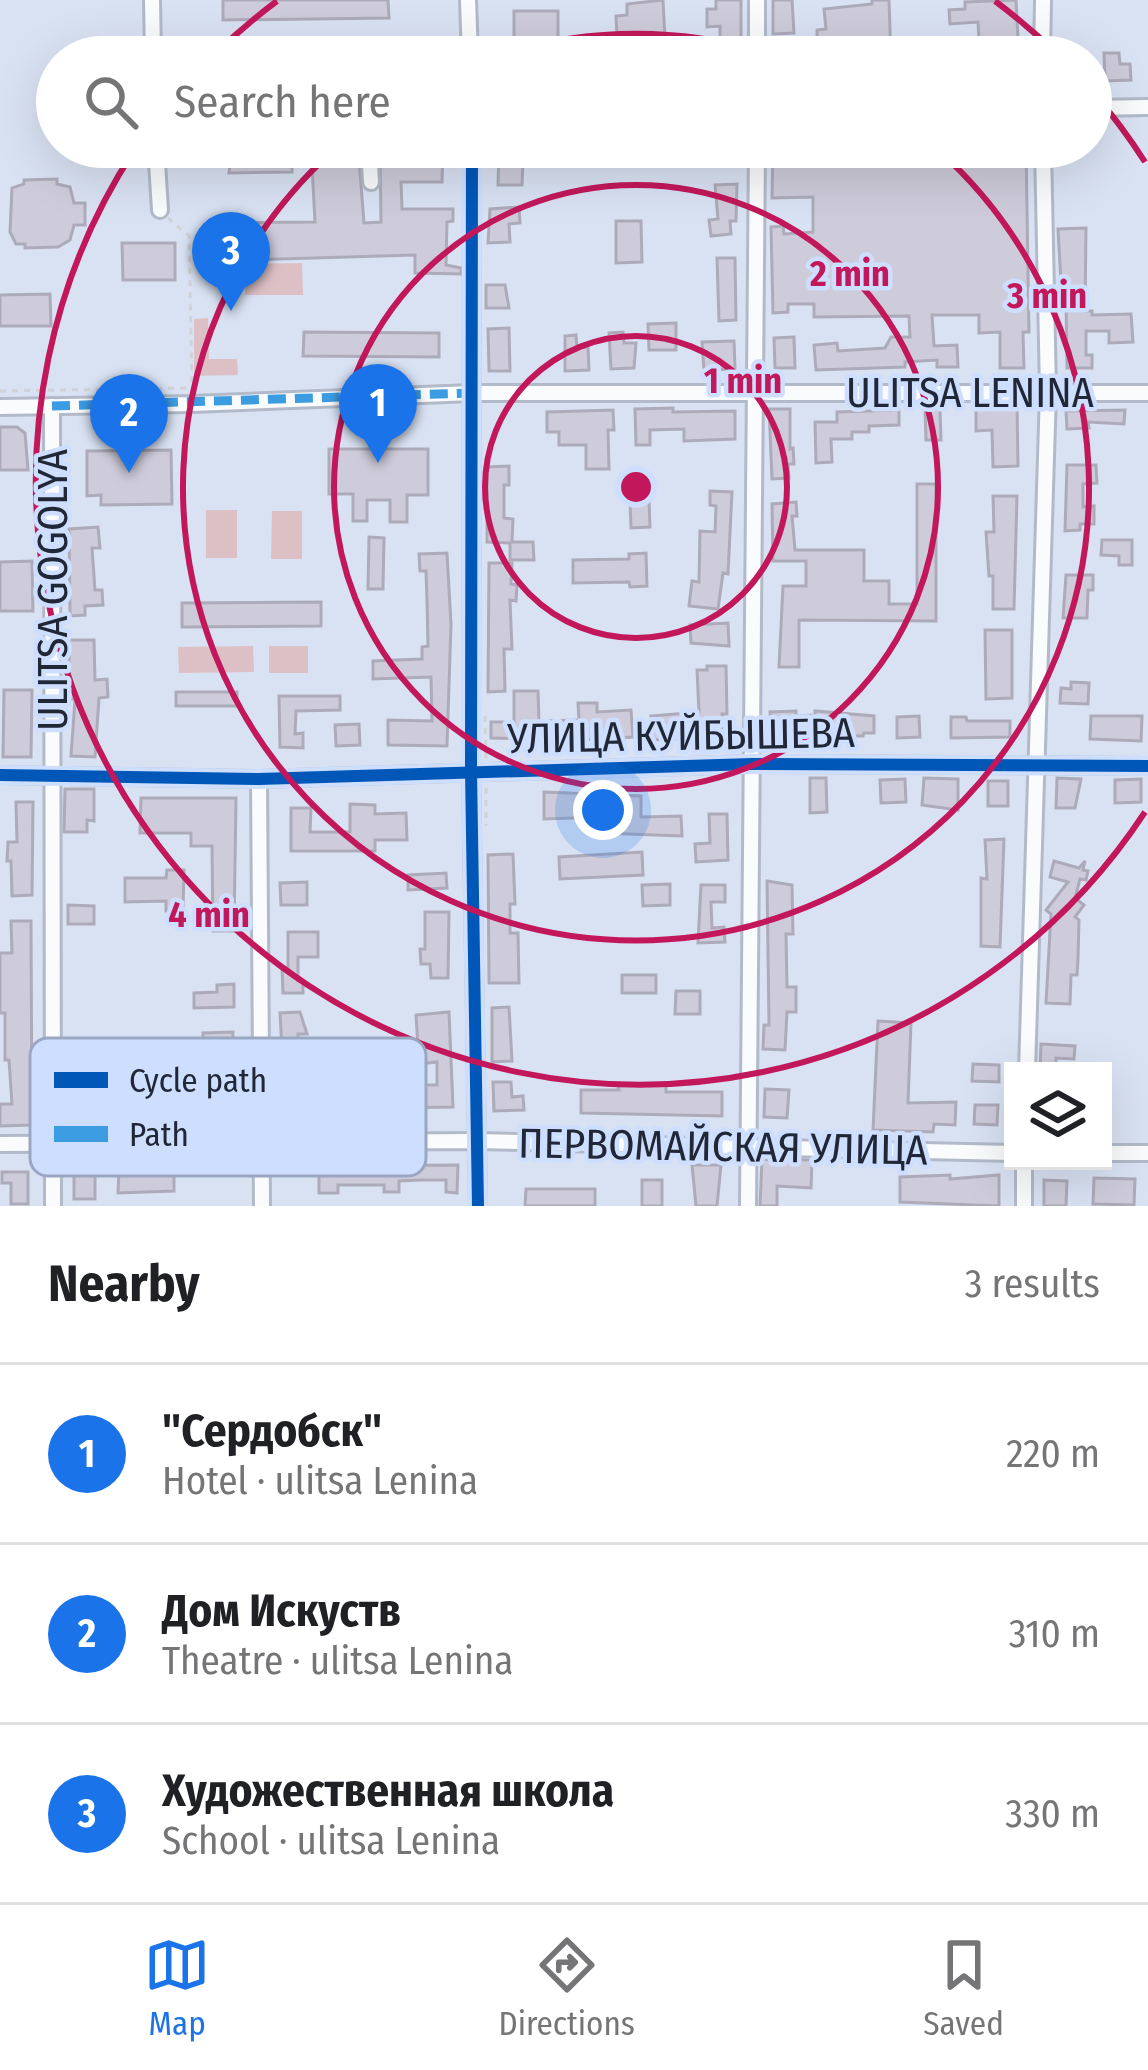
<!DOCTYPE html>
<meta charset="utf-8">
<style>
body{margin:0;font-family:"Fira Sans Condensed",sans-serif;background:#f6f6f6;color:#202124}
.controls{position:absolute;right:36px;bottom:36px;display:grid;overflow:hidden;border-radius:0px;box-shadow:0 12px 48px #0002}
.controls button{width:108px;height:108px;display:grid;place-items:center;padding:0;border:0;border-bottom:3px solid #e0e0e0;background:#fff;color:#202124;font:60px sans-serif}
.you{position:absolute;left:603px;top:810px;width:42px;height:42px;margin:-30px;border:9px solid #fff;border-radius:50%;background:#1a73e8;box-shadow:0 0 0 18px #1a73e833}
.badge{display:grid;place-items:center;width:78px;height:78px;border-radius:50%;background:#1a73e8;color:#fff;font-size:39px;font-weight:700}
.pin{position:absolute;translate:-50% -99px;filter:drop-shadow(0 3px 6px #0008)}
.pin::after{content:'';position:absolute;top:63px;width:42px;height:36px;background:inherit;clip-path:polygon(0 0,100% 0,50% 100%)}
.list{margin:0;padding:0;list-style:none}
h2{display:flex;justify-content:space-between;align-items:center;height:156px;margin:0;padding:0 48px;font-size:51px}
h2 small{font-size:39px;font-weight:400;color:#757577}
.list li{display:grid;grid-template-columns:78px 1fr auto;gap:36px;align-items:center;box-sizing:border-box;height:180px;padding:0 48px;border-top:3px solid #e0e0e0}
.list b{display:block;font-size:45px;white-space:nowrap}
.list p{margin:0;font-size:39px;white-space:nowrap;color:#757577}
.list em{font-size:39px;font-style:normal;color:#757577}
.icon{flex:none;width:66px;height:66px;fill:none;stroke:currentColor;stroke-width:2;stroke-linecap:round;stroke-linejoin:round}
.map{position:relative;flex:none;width:1148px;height:1206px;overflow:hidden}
.search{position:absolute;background:#fff;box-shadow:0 12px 48px #0002;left:36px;right:36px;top:36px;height:132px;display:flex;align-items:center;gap:30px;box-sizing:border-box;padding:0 42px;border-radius:66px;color:#757577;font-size:45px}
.sheet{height:696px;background:#fff}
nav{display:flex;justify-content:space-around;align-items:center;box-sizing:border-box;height:168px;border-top:3px solid #e0e0e0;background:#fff;font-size:33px;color:#757577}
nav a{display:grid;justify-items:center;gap:6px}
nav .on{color:#1a73e8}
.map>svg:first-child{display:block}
.green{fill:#ddc0c5}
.building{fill:#cecbda;stroke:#adabb9;stroke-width:3}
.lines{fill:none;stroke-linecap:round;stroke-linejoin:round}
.minor-casing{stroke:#b2bac9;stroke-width:20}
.path{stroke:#d0d2d7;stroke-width:3;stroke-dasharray:6 6;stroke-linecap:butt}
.minor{stroke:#f9fbfd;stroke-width:14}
.quiet{stroke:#3c9ce2;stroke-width:9;stroke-dasharray:18 9;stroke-linecap:butt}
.cycleway-casing{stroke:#cedefe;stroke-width:20}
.cycleway{stroke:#0057b8;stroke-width:12}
.ring{fill:none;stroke:#c2185b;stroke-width:6}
.labels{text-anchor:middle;stroke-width:9;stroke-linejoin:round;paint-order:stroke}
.street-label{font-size:42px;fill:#202736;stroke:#cedefe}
.key{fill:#cedefe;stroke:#9aa7c2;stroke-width:3}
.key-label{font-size:33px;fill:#202736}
.centre{fill:#c2185b;stroke:#cedefe;stroke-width:6}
.ring-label{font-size:36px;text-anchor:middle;font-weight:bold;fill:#c2185b;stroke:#cedefe;stroke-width:9;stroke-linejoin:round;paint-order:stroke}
</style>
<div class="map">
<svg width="1148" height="1206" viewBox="0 0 1148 1206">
<rect width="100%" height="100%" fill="#d9e2f3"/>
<!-- green -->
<g class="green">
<path d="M302,263l1,32h-58v-31z"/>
<path d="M208,318l1,41h28l1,16 -44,1v-57z"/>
<rect x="206" y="510" width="31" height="48"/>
<path d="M272,511h30v48h-31z"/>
<path d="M253,646l1,26 -75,1 -1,-26z"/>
<rect x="269" y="646" width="39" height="27"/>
</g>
<!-- building -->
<g class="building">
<path d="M223,0h165l1,18 -166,2z"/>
<path d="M663,0l3,57h-48l-2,-41 11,-1v-11z"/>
<path d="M716,0h25v50h-21v-24l-13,1v-18h9z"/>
<path d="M773,0h19l2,33 -21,1z"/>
<path d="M872,0h17l2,57h-74v-27l9,-1 -2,-20 48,-5z"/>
<path d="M1016,0l3,57h-39l-2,-35 -28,2 -1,-14 16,-1v-7z"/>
<rect x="514" y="11" width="44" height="46"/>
<path d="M1104,53h15l1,11h10l1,16 -26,1z"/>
<path d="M180,147h112v25l-63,1 1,-10 -50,-1z"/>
<path d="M311,147h47l6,76 17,-1 -1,-75h63l-1,35h-41l1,27h51v12l-6,1 -1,43 15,3v6l-46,-1v-18l-203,6v-38l103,-1z"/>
<path d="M499,147h92v15h-68l-1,23h-24z"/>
<path d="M773,147h253l3,185h-6l1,36h-24v-36l-21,1v-18h-47l2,31 23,-1 1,22h-21v-7l-32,2v5l-89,3 -2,-25 23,-2 1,8 47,-3 6,-11h19l-1,-21 -95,1v-13h-26v8l-15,1 -2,-86 12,-1 1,8 29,-2v-35l-41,1z"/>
<path d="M57,179v5l13,3 4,16h11v22h-11l-4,15 -12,7 -33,1v-4h-9l-6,-12 2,-44 12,-4v-4z"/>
<path d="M737,184l-1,37h-6l1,13 -20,2 -2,-16 9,-1 -3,-34z"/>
<path d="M519,207l1,16 -11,1 1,18 -22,1 2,-34z"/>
<path d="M616,221h25l1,41 -26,1z"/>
<path d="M1086,228l-1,83h7v4l39,-1 2,28 -24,1v-12h-23v24h6v13h-25l-1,-68h-4l-4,-71z"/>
<path d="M122,243h53v37h-52z"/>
<path d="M717,258h18l1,62 -17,1z"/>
<path d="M486,285h19l4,23h-23z"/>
<path d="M50,294l1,32h-51v-31z"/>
<path d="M676,323v27h-27l-1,-26z"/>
<path d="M509,328l1,43h-21l-1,-42z"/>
<path d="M304,332l135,1v24l-136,-1z"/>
<path d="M623,332l1,11h12l-2,25 -23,1 -2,-36z"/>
<path d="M576,335l1,13 11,-1 1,23 -24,1v-35z"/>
<path d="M794,337l1,31h-20l-1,-30z"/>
<path d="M734,341l1,28 -31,1 -2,-28z"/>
<path d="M1017,405l1,61 -25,1 -1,-37 -16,1v-25z"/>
<path d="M673,408v4l62,-1v28l-51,2v-12l-34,1v15h-14l-1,-36z"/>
<path d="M769,409h21v40l3,-1 1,16h-6l1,14 -17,1z"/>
<path d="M925,409h15l1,31h-15z"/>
<path d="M613,410l1,20h-6l1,39h-23v-24h-27v-13h-12v-20z"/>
<path d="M899,410v15l-30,1v6h-17v7h-21l1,23 -16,1 -1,-41h22v-10z"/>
<path d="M1125,410l-1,14 -36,-2 1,6 -22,1 -1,-18z"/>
<path d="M0,427h17l8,6 3,37h-28z"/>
<path d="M329,449h99v46h-21v27h-17v-22h-23v21h-14v-27h-24z"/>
<path d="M171,450l1,54 -71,1v-10l-14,1v-45z"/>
<path d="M1067,465h29l1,18 -14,1v23l11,-1v18h-14v6l-15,1z"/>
<path d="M509,466v19h-5v33l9,1 -1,23h21l1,18h-24v-17l-23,-1v-75z"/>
<path d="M917,484h19v137l-137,-1v47h-20l4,-81h23v-25h-33l-1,-57 24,-2 1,14h-5l3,34h69v31h25v23h28z"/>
<path d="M710,491l22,1 -4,82 -5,-1 -5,36 -29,-3 3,-25 7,1 1,-51 15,1 1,-26 -6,-1z"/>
<path d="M993,496h24l-3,113h-21v-33h-4l-3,-44h8z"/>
<path d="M649,500l1,27 -19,1 -1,-27z"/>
<path d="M98,527l2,21h-8l3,42h7l1,15 -18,1v9l-15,1 -1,-87z"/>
<path d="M369,537l15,1 -1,51h-15z"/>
<path d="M1102,540h30v25h-13v-9l-18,-1z"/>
<path d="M447,553l4,71 -4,122 -59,-1v-25l44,1 -1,-44 -58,2v-18l49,-2v-12l6,-1 -1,-46 -1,-29h-6l-1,-17z"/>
<path d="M646,553l1,33 -17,1 -1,-5 -56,1v-23l56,-1v-5z"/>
<path d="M32,561l1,50h-33v-49z"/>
<path d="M489,563h23l-1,21 6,1 -1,16 -6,-1 2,49h-8l1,42 -17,1z"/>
<path d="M1066,575h27v15h-5l-1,28h-24z"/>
<path d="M321,602v24l-139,1v-24z"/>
<path d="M728,623l1,23 -38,-3 -1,-18z"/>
<path d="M985,630h27v68l-26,1z"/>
<path d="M69,640h25l1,40 12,-1 1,18 -9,1 -4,59 -24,-1 4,-57h-6z"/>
<path d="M707,666h19l1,48h-5v16h-29l1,8 -41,2 -2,-24 48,-4 -2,-42h10z"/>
<path d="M1071,682l18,1 -1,21 -28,-1 1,-15 10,1z"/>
<path d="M4,690h28l-1,67h-28z"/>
<path d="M514,691h24l1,30 40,-1 -1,-17h19v9l34,-2 2,27 -54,3 -88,-2v-16h23z"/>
<rect x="176" y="692" width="61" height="14"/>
<path d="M279,696h61v14l-44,1 -1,23 8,-1v15l-23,-1z"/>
<path d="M796,711v5l19,-1v-4l59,5v17h-10l-1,3h-92l-1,-24z"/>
<path d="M919,716l1,21 -23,1v-21z"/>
<path d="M1091,716h51l-1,25 -51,-2z"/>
<path d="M951,717h15l1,4h43v16l-59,1z"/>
<path d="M359,724l1,21 -24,1 -1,-21z"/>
<path d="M810,778h16l1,34 -17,1z"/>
<path d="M924,778l34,1v31l-36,-5z"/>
<path d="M1057,778l24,1 -6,29h-19z"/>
<path d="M905,779l1,23 -25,1 -1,-23z"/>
<path d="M1141,779v23l-26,1v-23z"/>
<rect x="988" y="781" width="20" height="25"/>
<path d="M65,789h29v32l-7,-1v12h-23z"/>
<path d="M544,792l97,4v21l40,-1 1,20 -81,-3v-16l-57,2z"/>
<path d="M141,798h95l-2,133h-21l-1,-85h-21v-13h-51z"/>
<path d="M16,802h17l-1,93 -20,1 -1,-35h-4l1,-19h9z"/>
<path d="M350,804l25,1v9l31,-1 1,27h-32v11h-84v-43h20l-1,24h40z"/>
<path d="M709,814h18l1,46 -32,2 -1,-18 15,-1z"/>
<path d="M1004,839l-4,108 -19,-1v-68l6,1 -2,-39z"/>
<path d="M642,852l1,23 -83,4 -1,-22z"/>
<path d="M513,854l2,50h-5v29h8l1,50h-30l-1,-128z"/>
<path d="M1054,861l25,7 6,-7 -2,9 5,1 -2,9 -6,-1 -5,19 9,7 -9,12 4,3 -1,39 -1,16h-6l-1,29 -24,-1 5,-89 -5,-4 22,-28 -18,-5z"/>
<path d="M167,870h17l-1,41h-17v-10l-41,1v-24h41z"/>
<path d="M446,873l1,15 -39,2v-15z"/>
<path d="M767,881l25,4 1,49h-7l1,53h9v25h-9l-2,38 -22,-1 1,-24h5z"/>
<path d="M307,882v23h-26l-1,-22z"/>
<path d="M670,884v21l-27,1 -1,-21z"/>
<path d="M701,885h24v17h-14l1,26 12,-1 1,15 -27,1z"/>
<path d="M68,905l26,1v18h-26z"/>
<path d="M425,912h24l-1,66h-17l-1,-14h-9l-1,-15h5z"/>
<path d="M11,921h20l1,204 -32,1v-22h12l-3,-44h-4v-47h-5v-60h12z"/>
<path d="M288,932h30v25h-20v24h5v12h-20l-1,-25h6z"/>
<rect x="622" y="975" width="34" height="18"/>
<path d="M234,984v23l-40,1v-15l23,-1v-7z"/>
<path d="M676,991h24v23h-25z"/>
<path d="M509,1007l3,54 -20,1v-54z"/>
<path d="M300,1012l7,22h-9l1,24h9l1,10 -26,1 -3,-56z"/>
<path d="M449,1012l4,95 -66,1 -3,-29 19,-1v7h34v-23l-18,2 -3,-49z"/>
<path d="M878,1021l33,2 -3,80 48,-1 -1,23 -21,-1 -1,8 -60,-2z"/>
<path d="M233,1032v21h-30v-20z"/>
<path d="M1041,1044l34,2 -1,13 -18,-1v13l-16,-1z"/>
<path d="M973,1064l26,1v17l-27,-1z"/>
<path d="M493,1082h18l1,15 11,-1 1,14 -30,1z"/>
<path d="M647,1084h19v8h56v24l-141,-3v-23h38l-1,-4z"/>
<path d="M765,1089l24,1 -2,28 -23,-1z"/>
<path d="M975,1105h23l-1,20 -23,-1z"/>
<path d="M762,1159l50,1 -1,28 -34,-2v20h-17z"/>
<path d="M458,1165l-1,28 -11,-1v-12h-26l-21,1v11h-15v-7h-46v8h-19v-27z"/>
<path d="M692,1165h29l-4,41h-21z"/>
<rect x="74" y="1169" width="21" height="30"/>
<path d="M174,1169v22l-56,2 1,-23z"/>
<path d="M2,1172h26v32h-17v-21h-9z"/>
<path d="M950,1175v4l49,-4v31l-99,-4v-25z"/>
<path d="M1094,1178l41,1 -1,26 -41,-1z"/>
<rect x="642" y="1180" width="20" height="26"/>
<path d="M1044,1180l23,1 -1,25h-22z"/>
<path d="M526,1189h69v17h-70z"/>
</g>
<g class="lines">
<!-- minor casing -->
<g class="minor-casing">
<g id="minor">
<path d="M152,0l1,57"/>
<path d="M468,0l2,57"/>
<path d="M757,57v-57"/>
<path d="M1042,57l1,-57"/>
<path d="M1091,108l57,-1"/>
<path d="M156,147l4,63"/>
<path d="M369,147l2,35"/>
<path d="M472,147l-1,624 7,435"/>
<path d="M52,406l1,800"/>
<path d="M0,407l192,-3 281,-11h675"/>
<path d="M0,775l259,4 493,-15 396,2"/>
<path d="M259,779l3,427"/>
<path d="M1027,1071l21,-679 -5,-245"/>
<path d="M0,1144l476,-3 537,12"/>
<path d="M1103,1153h45"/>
<path d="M748,1206l9,-1059"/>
<path d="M1024,1206v-45"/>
</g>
</g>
<!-- path -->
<g class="path">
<path d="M168,218l21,18 3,154"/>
<path d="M0,391l190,-3"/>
<path d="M485,716l1,44"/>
<path d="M486,788v38"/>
</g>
<!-- minor -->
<use href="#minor" class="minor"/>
<!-- quiet -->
<path class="quiet" d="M52,406l421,-13"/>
<!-- cycleway casing -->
<g class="cycleway-casing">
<g id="cycleway">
<path d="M472,147l-1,624 7,435"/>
<path d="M0,775l259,4 493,-15 396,2"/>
</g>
</g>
<!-- cycleway -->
<use href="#cycleway" class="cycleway"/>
</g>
<!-- distance rings -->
<g class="ring">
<circle cx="636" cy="487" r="151"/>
<circle cx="636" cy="487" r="302"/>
<path d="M496 56A453 453 0 0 1 776 56M936 148A453 453 0 1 1 336 148"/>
<path d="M1145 812A604 604 0 1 1 135 149M213 56A604 604 0 0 1 277 1M995 1A604 604 0 0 1 1059 56M1092 91A604 604 0 0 1 1145 162"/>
</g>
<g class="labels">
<!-- street labels -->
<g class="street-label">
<text x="970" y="407">ULITSA LENINA</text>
<text transform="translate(52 590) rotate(-90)" y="15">ULITSA GOGOLYA</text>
<text transform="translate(681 735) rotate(-1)" y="15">УЛИЦА КУЙБЫШЕВА</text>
<text transform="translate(723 1146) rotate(1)" y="15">ПЕРВОМАЙСКАЯ УЛИЦА</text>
</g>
</g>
<!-- legend -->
<rect x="30" y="1038" width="396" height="138" rx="18" class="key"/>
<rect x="54" y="1072" width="54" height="16" fill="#0057b8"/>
<rect x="54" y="1126" width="54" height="16" fill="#3c9ce2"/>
<g class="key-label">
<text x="129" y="1092">Cycle path</text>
<text x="129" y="1146">Path</text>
</g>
<circle cx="636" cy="487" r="18" class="centre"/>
<g class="ring-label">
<text x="850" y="286">2 min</text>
<text x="1047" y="308">3 min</text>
<text x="743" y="393">1 min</text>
<text x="209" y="927">4 min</text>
</g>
</svg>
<div class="controls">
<button><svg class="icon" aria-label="layers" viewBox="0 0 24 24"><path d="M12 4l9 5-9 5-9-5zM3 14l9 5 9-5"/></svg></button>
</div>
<div class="you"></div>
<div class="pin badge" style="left:378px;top:463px">1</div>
<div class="pin badge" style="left:129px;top:473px">2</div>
<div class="pin badge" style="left:231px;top:311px">3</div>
<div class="search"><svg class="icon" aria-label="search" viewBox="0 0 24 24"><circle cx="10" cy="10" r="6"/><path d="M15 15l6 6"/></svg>Search here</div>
</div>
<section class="sheet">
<h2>Nearby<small>3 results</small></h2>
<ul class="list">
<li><span class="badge">1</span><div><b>&quot;Сердобск&quot;</b><p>Hotel · ulitsa Lenina</p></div><em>220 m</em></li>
<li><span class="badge">2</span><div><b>Дом Искуств</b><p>Theatre · ulitsa Lenina</p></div><em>310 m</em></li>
<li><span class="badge">3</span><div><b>Художественная школа</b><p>School · ulitsa Lenina</p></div><em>330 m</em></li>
</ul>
</section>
<nav>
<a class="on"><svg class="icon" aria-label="map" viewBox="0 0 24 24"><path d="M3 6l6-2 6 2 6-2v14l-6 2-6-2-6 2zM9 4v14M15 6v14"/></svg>Map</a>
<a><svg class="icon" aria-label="directions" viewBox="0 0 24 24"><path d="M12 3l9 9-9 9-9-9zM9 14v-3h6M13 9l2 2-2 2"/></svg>Directions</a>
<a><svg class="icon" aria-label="saved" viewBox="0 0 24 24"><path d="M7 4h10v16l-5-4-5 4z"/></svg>Saved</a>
</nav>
